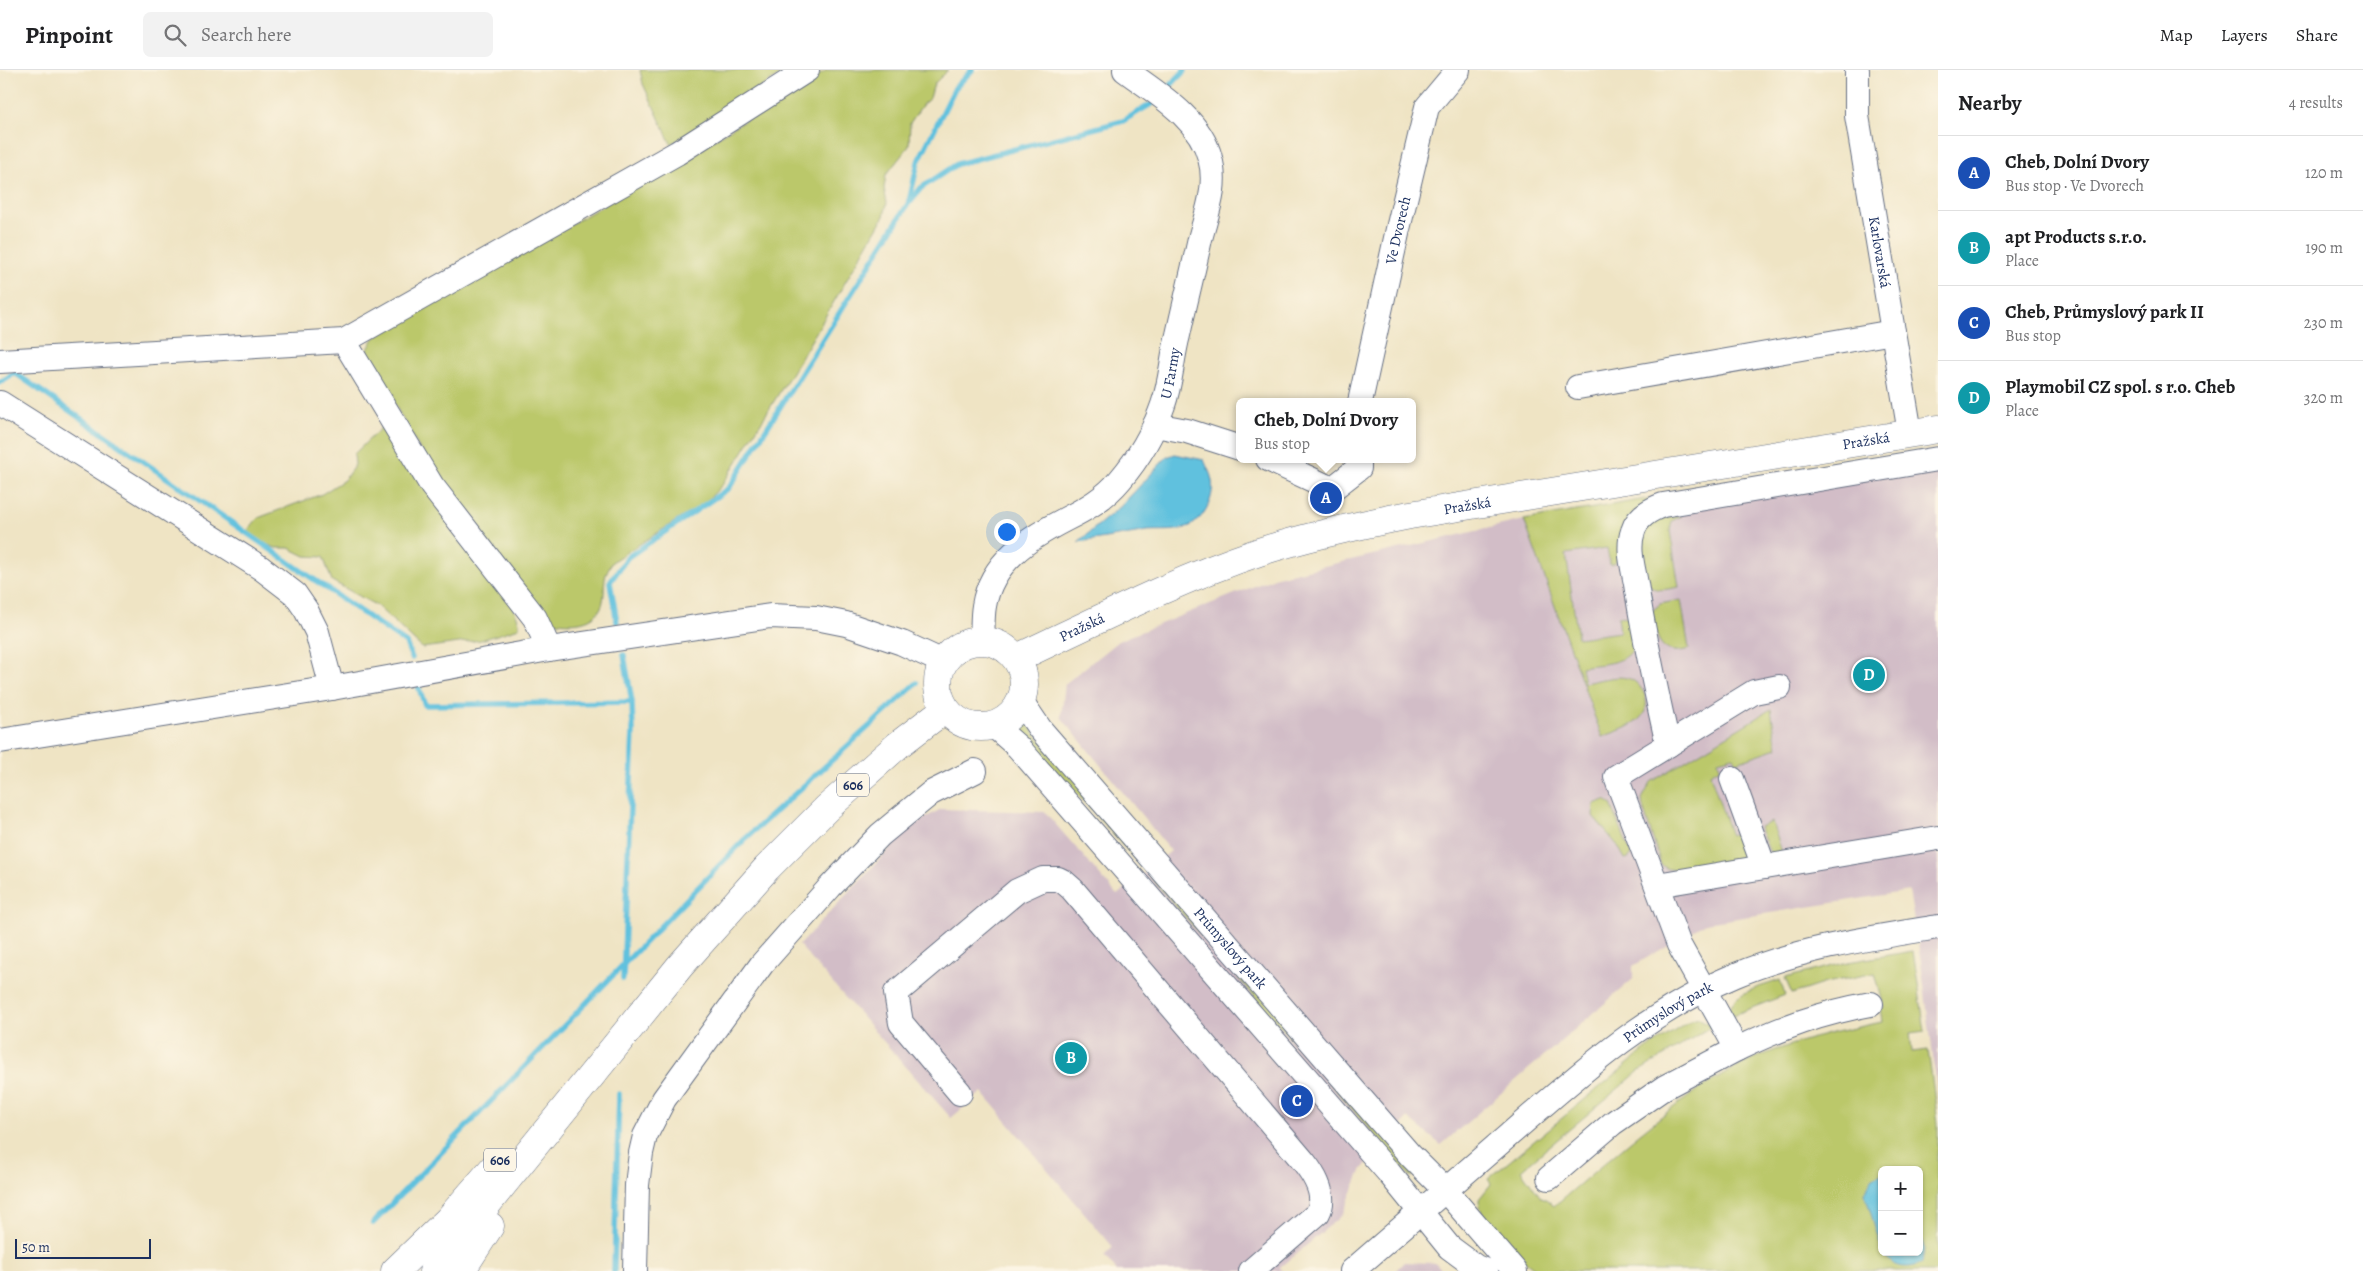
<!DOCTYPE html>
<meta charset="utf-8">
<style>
body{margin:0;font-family:Alegreya,serif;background:#f2f2f2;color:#202124}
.controls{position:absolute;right:15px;bottom:15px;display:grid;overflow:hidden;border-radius:8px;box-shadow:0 1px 4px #0004}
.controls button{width:45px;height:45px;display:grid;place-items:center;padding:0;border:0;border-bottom:1px solid #e0e0e0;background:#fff;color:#202124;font:25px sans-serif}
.scale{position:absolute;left:15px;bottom:12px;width:136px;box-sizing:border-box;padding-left:5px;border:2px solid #1b2f5e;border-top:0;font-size:14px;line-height:18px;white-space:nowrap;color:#1b2f5e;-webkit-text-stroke:4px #fcf5e5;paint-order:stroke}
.you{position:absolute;left:1006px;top:461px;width:18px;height:18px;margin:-12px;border:4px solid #fff;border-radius:50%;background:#1a73e8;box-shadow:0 0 0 8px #1a73e833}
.badge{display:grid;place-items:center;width:32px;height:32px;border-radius:50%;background:#b45309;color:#fff;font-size:16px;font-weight:700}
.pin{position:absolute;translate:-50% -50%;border:2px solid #fff;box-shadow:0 1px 5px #0006}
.popup{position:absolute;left:1236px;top:328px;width:180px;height:65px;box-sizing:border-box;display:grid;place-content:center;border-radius:8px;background:#fff;filter:drop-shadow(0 1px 4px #0005);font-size:16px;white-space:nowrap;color:#757577}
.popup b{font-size:19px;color:#202124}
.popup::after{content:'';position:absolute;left:50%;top:100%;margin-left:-10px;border:10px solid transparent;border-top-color:#fff}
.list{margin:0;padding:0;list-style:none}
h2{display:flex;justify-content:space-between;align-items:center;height:65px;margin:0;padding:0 20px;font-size:21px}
h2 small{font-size:16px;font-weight:400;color:#757577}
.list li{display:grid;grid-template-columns:32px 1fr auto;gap:15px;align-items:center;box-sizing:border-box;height:75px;padding:0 20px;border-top:1px solid #e0e0e0}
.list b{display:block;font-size:19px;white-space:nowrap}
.list p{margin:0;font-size:16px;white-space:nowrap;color:#757577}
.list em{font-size:16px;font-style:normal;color:#757577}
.icon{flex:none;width:28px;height:28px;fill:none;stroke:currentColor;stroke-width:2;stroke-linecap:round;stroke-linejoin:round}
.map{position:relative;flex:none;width:1938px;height:1201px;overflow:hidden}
header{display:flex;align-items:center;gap:30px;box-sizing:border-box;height:70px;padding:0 25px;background:#fff;border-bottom:1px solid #e0e0e0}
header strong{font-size:24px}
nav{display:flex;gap:28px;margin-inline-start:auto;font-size:18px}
.search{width:350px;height:45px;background:#f2f2f2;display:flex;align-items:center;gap:12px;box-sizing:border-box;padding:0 18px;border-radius:8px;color:#757577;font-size:19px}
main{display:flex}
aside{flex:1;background:#fff}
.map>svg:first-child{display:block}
.industrial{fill:#d2bdc7}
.green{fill:#bbc86a;stroke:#6b7c64;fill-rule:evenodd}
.water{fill:#60c1de;stroke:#3e789e}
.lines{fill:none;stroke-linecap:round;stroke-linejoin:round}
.stream{stroke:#60c1de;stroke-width:5.5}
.minor-casing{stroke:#656e82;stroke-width:26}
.major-casing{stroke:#656e82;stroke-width:29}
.highway-casing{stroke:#656e82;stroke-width:29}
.minor{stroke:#fff;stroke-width:24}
.major{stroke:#fff;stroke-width:28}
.highway{stroke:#fff;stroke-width:28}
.labels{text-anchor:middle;stroke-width:4;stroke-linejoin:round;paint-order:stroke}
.shield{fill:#fcf5e5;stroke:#5e6a86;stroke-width:1}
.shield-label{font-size:14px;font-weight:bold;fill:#1b2f5e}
.street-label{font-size:15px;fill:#1b2f5e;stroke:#fcf5e5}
</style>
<header>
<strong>Pinpoint</strong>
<div class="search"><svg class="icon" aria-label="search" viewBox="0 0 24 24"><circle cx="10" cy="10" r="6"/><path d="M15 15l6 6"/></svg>Search here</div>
<nav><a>Map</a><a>Layers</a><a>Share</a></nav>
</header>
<main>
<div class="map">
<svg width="1938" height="1201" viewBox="0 0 1938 1201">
<rect width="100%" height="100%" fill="#fcf5e5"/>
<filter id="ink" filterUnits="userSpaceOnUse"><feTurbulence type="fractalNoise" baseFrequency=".02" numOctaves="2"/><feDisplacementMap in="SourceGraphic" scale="10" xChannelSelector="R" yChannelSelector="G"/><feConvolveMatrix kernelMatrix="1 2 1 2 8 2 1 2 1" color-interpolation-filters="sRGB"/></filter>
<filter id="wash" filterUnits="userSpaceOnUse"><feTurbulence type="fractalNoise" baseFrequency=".0096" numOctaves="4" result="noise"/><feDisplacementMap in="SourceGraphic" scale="20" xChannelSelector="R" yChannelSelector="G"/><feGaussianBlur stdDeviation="1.12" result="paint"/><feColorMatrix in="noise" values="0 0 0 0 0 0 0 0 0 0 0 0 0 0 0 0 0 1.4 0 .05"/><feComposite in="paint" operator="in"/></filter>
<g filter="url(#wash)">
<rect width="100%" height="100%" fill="#efe4c4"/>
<!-- industrial -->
<g class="industrial">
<path d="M1938,380v646l-17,-134 -12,-71 -203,32 -73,43v13l-192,166 -33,-27 -46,51 -20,46 -62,53 2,3h-165l-13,-15 9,-9 -131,-155 -31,26 -152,-173 112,-119 30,-17 104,3 72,83 54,-44 -110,-134 4,-33 53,-43 159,-64 247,-57z"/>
<path d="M1404,1192l32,1 7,8h-48z"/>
</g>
<!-- green -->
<g class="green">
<path d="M640,0h148l-117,74 -28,-60z"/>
<path d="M827,0h121l-14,14 -4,14 -7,6 -13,19 -1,23 -23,29 -2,13 3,15 -3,13 -79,135 -82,133 -17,18 -93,59c-13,18 -6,27 -11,44 -8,22 -38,19 -55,15l-114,-147 -67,-120 8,-15 10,-6 272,-157z"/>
<path d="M382,357l131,179 6,16v6l-38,12 -59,8 -45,-42 -45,-25 -9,-24 -18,-1 -16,-8h-13l-17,-6 -12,-11 11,-13 64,-24 22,-14 11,-15 -1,-11z"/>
<path d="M1658,427l-37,37c-1,12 2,26 -11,31l-3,-17 -41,6 12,84 42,-6 -2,-16 9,1c6,6 8,13 8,22 0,27 -36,24 -54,28l3,16c13,-2 30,-8 43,-5 8,2 13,8 17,15 12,29 -25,37 -42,44l-78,-217z"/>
<path d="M1681,446l-9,5 -2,10 9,56c-12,2 -26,7 -32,-6 -6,-38 -18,-63 34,-65z"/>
<path d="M1681,530l8,49c-31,10 -34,-16 -37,-38l8,-7z"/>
<path d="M1771,639l6,39 -40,14 -3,-6 -16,4 2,8 -10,6 21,62 13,-5 5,19 -1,9 -70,11 -10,-1 -7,-4 -18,-58 -1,-8 9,-17z"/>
<path d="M1025,652l392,450 -6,5 -319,-367 -76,-81z"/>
<path d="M1605,730l6,4 20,50 -2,4 -4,1 -7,-13 -25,-30 1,-12z"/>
<path d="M1772,752l11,33h-12l-12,-28z"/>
<path d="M1913,881l12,80 -15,2 2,19 16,-2 10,73v148h-399c-20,-13 -61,-47 -60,-72l12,-15 -3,-5 158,-130 46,-29 6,-2 14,8 -74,46 -117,98 21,29h4l8,7c60,-50 117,-105 187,-141 44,-22 93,-33 141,-43l-2,-13 4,-2 -9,-34 -49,10 -34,11 -7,-16 63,-16zM1882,1100h37v82h-37z"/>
<path d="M1780,910l5,15 -54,21c-8,-22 34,-30 49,-36z"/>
</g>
<!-- water -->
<g class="water">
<path d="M1175,384l29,6c3,7 7,14 8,21 3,18 -10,42 -27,47 -12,4 -26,2 -38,3 -23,4 -46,8 -69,11l42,-35 47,-50z"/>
<path d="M1882,1104v76l-17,-56 6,-15z"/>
<path d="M1919,1161l5,17 -2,15c-15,8 -31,4 -39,-11h36z"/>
</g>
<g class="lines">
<!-- stream -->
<g class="stream">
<path d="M1165,21l20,-21"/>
<path d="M909,132l9,-40 37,-74 17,-18"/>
<path d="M0,312l15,-9 391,270 6,15"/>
<path d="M617,552l-7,-40 18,-25 101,-69 179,-284 13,-16 36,-24 166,-43 30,-18"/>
<path d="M418,616l7,19 207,-3"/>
<path d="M623,909l10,-248 -1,-29 -8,-47"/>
<path d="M373,1153l371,-383 173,-157"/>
<path d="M614,1201l5,-177"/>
</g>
</g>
</g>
<g filter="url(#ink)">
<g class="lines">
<!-- minor casing -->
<g class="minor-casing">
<g id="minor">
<path id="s1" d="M1857,0v46l53,317"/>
<path d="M344,271l88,145 103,132 14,31"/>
<path d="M0,291l344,-20 333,-188 130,-83"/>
<path d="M1578,317l315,-55"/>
<path id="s2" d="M1360,332l38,-173 29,-122 31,-37"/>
<path d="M0,333l261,165 34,26 11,16 11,22 15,56"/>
<path d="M1155,355l32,6 53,17"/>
<path d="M1268,389l64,30 27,-21v-9"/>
<path id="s3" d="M982,570c1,-11 0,-23 2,-34 7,-44 45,-68 82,-87 20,-10 39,-21 54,-39 18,-21 34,-49 43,-75 8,-22 9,-48 15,-70 7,-32 15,-64 22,-96 7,-27 18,-53 10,-81 -10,-40 -54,-65 -85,-88"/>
<path id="s4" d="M1021,631l19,28 370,426 35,35 70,81"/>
<path d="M993,655l25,22 371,426 60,74 27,20 10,4"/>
<path d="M0,671l332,-53 217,-39 221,-33 46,2 30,6 56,19 41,19"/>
<path d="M1668,675c-12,-54 -24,-107 -32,-161 -3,-17 -9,-36 -3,-53 4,-14 16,-21 30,-26l275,-46"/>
<path d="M1732,709l32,88"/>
<path d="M1657,815l281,-47"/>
<path d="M1737,979c46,-22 84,-36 134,-45"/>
<path d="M960,1023l-59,-70 -5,-30 121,-102 26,-12h15l6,3 8,7 232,273c11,14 23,34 14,51l-67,58"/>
<path d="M1549,1108l64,-55 52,-36 72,-38 -58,-104 -63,-168 138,-85 25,-5"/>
<path d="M635,1201l2,-86 4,-32 4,-17 19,-37 98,-135 68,-77 50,-52 23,-19 28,-23 44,-22"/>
<path id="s5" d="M1352,1201c52,-45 105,-91 157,-136 71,-62 140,-124 227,-160 65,-27 134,-37 202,-48"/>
</g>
</g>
<!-- major casing -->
<g class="major-casing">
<g id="major">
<circle cx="981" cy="614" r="43"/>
<path id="s6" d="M1017,588c79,-37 159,-78 242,-106 49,-16 100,-27 151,-37l528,-86"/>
</g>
</g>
<!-- highway casing -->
<g class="highway-casing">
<g id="highway">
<path d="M395,1201l53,-51 48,-55"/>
<path d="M433,1201l247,-305 87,-98 60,-60 71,-63 47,-36"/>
<path d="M461,1201l29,-45"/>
</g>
</g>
<!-- minor -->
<use href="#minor" class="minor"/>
<!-- major -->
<use href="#major" class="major"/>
<!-- highway -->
<use href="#highway" class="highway"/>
</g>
</g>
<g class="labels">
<!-- shield labels -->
<g class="shield">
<rect x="837" y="703.5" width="32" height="23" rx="4"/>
<rect x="484" y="1078.5" width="32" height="23" rx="4"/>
</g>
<g class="shield-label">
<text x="853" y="720">606</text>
<text x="500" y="1095">606</text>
</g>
<!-- street labels -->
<g class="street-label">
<text dy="5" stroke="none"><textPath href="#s2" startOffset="176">Ve Dvorech</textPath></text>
<text dy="5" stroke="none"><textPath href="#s1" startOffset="184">Karlovarská</textPath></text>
<text dy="5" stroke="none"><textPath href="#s3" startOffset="345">U Farmy</textPath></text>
<text dy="5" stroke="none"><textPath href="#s6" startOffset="882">Pražská</textPath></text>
<text dy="5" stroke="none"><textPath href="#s6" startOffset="478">Pražská</textPath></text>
<text dy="5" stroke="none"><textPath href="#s6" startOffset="72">Pražská</textPath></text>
<text dy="5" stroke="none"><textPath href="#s4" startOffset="324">Průmyslový park</textPath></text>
<text dy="5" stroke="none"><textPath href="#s5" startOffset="409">Průmyslový park</textPath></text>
</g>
</g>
</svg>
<div class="controls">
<button>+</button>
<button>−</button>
</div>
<div class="scale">50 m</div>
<div class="you"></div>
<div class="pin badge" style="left:1326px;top:428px;background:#1a4fb4">A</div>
<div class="popup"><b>Cheb, Dolní Dvory</b>Bus stop</div>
<div class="pin badge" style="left:1071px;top:988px;background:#0f9aa8">B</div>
<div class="pin badge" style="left:1297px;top:1031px;background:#1a4fb4">C</div>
<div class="pin badge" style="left:1869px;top:605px;background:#0f9aa8">D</div>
</div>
<aside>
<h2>Nearby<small>4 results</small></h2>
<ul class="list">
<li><span class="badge" style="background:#1a4fb4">A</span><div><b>Cheb, Dolní Dvory</b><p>Bus stop · Ve Dvorech</p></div><em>120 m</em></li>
<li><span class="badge" style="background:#0f9aa8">B</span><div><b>apt Products s.r.o.</b><p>Place</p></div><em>190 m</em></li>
<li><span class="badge" style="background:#1a4fb4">C</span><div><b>Cheb, Průmyslový park II</b><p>Bus stop</p></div><em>230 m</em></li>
<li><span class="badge" style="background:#0f9aa8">D</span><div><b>Playmobil CZ spol. s r.o. Cheb</b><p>Place</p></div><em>320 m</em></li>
</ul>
</aside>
</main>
